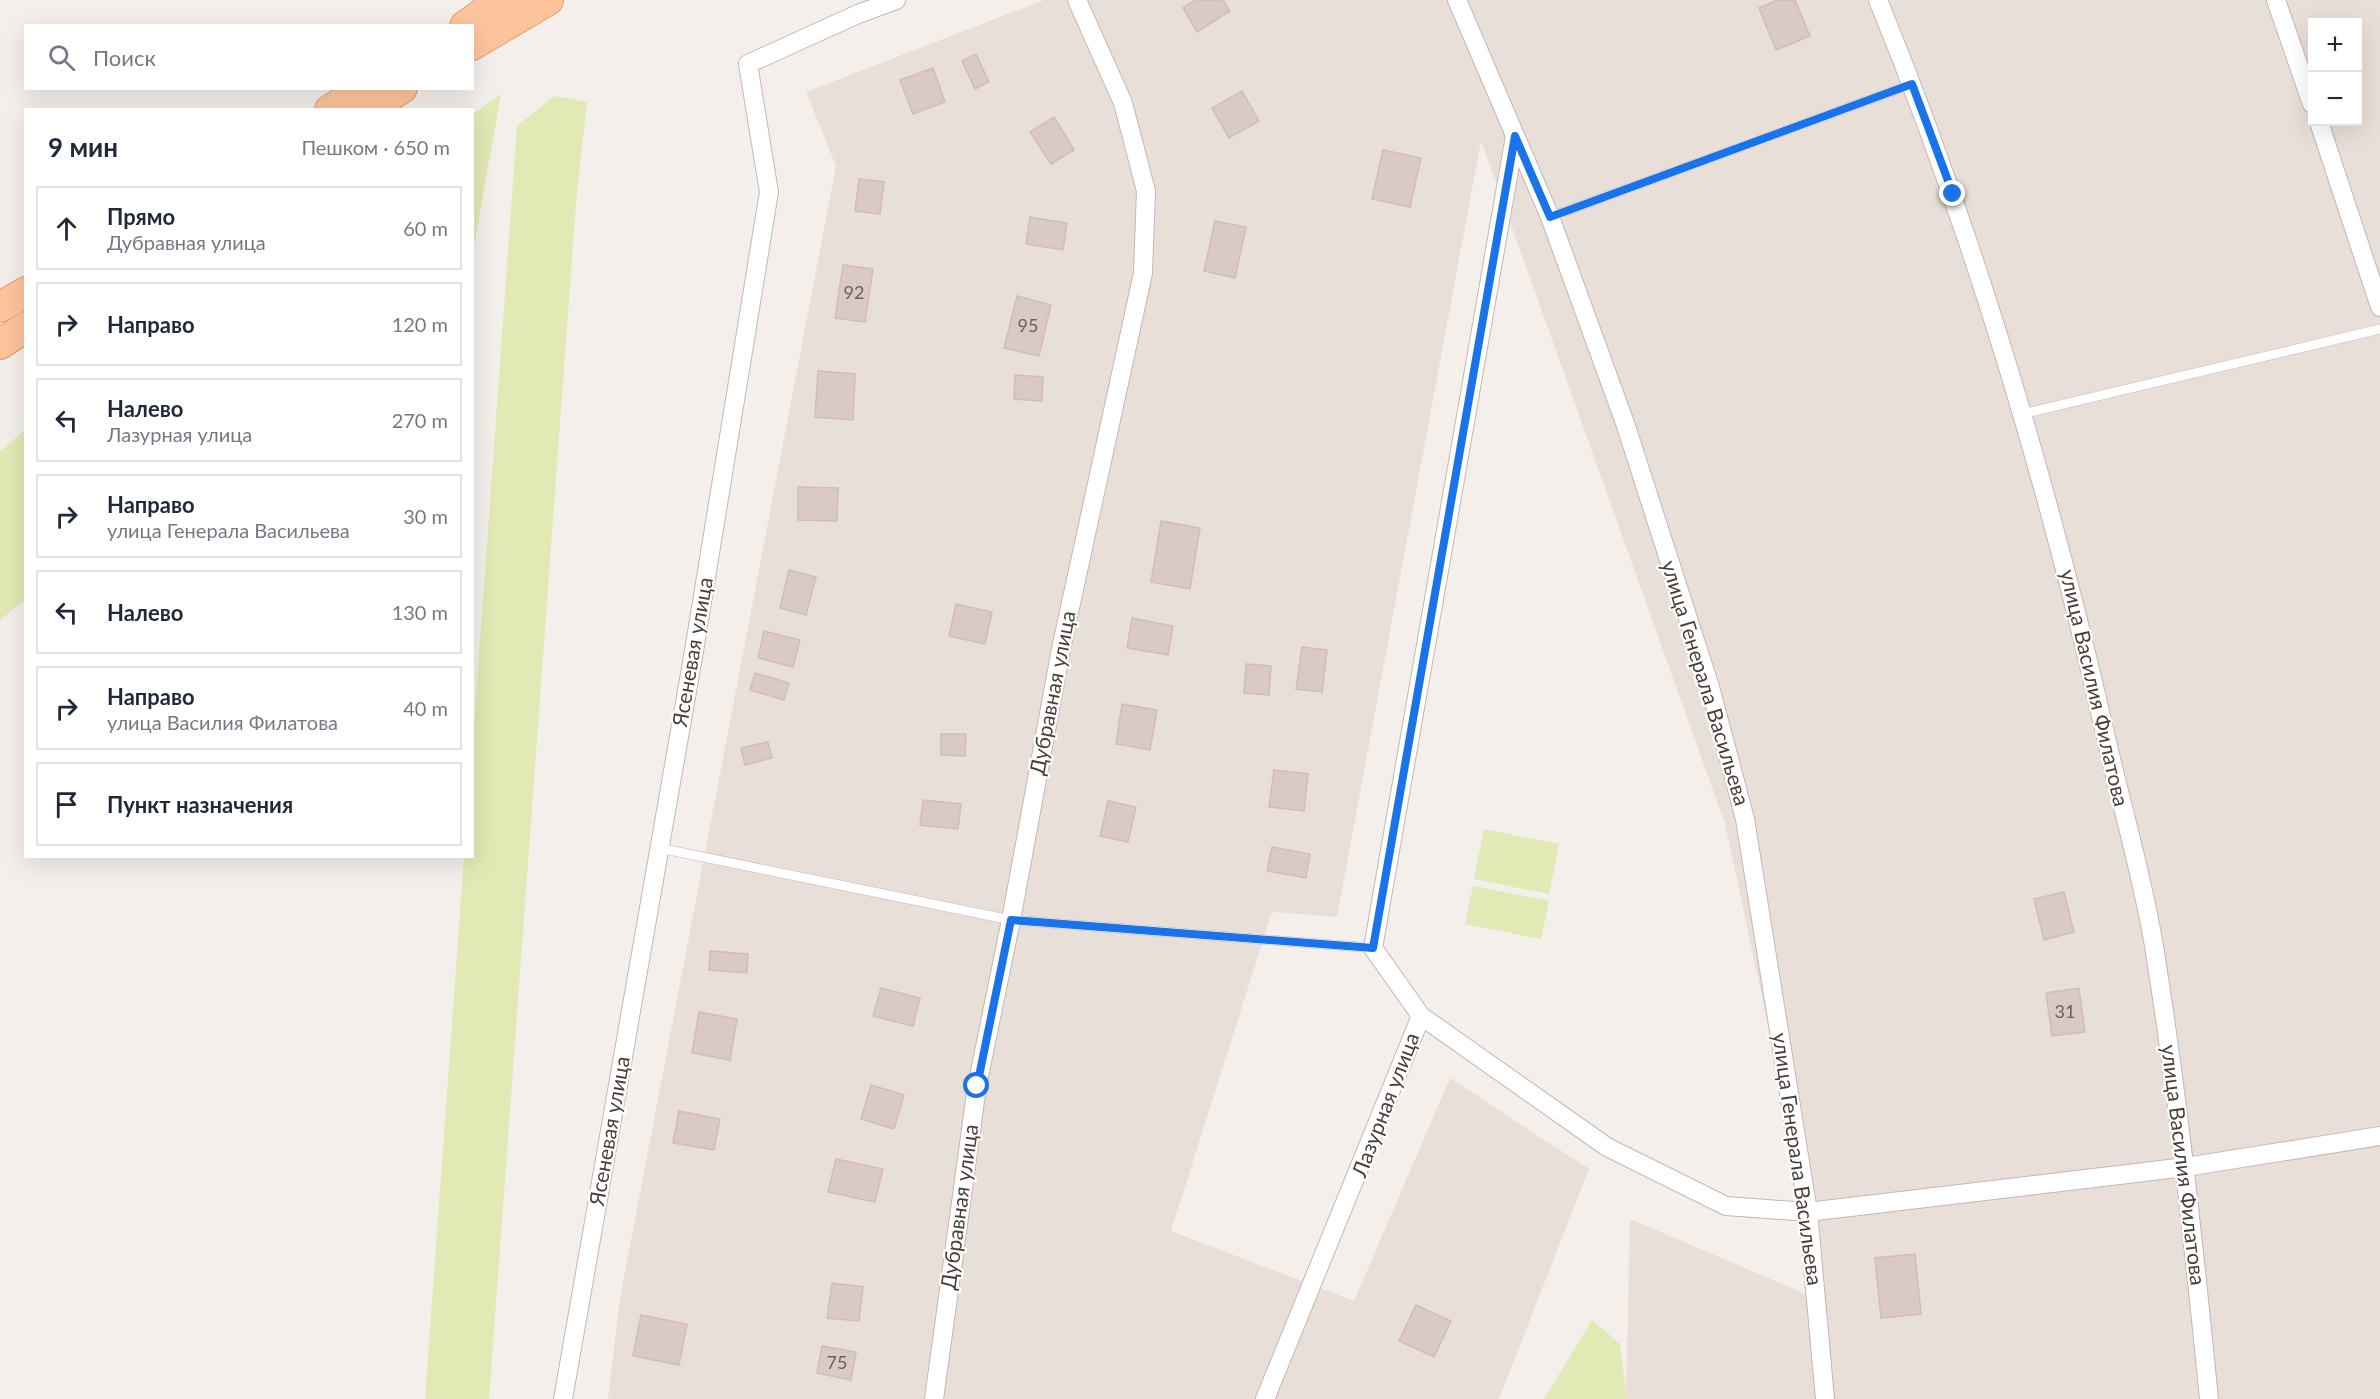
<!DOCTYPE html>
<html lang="ru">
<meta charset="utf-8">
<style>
body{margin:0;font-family:Lato,sans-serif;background:#f6f6f7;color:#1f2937}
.controls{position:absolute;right:18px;top:18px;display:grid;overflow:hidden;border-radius:0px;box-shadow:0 6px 24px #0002}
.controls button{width:54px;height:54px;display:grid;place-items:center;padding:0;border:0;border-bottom:2px solid #e0e1e3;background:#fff;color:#1f2937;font:30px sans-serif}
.stop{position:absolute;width:18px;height:18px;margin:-14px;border:4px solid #1a73e8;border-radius:50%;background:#fff}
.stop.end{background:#1a73e8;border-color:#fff;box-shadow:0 2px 6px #0008}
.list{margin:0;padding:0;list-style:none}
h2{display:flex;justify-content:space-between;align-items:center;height:78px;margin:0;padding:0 24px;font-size:26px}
h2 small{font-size:20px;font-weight:400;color:#747a83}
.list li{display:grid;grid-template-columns:39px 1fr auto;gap:18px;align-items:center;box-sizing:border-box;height:84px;margin:0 12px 12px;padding:0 12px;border:2px solid #e0e1e3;border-radius:0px}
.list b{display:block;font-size:22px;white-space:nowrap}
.list p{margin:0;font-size:20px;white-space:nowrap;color:#747a83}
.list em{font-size:20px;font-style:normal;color:#747a83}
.icon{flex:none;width:33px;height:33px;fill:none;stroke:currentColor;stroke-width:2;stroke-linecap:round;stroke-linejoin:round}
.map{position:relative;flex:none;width:2380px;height:1399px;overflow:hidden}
.search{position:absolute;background:#fff;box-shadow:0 6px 24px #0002;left:24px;top:24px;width:450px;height:66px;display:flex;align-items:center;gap:15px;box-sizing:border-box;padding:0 21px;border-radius:0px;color:#747a83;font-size:22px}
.panel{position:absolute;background:#fff;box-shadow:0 6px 24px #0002;left:24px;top:108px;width:450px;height:750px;border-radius:0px}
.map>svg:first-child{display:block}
.residential{fill:#e9dfd9;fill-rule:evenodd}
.green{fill:#e1e9b5}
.building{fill:#dacac3;stroke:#d2bdb4;stroke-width:1.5}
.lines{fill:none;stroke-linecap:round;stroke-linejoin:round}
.lane-casing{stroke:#c4b7b0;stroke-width:10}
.street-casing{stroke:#c4b7b0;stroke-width:20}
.primary-casing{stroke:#e49b6b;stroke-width:32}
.lane{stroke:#fff;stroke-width:9}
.street{stroke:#fff;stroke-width:18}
.primary{stroke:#fdc49c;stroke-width:30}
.route{stroke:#1a73e8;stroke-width:8}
.labels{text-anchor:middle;stroke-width:4.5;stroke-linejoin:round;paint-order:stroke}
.number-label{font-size:18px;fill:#6e615c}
.street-label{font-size:21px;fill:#4a3e39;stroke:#fff}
</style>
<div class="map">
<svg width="2380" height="1399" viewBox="0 0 2380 1399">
<rect width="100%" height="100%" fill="#f5efeb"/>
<!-- residential -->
<path class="residential" d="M1044,0h1336v1399h-754l4,-180 194,83 -16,-90 -83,-388 -244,-683 -144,776 -65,-5 -101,319 183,70 96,-223 139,91 -90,230h-891l12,-101 216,-1132 -30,-74zM2312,22h46v100h-46z"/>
<!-- green -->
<g class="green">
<path d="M501,94l-26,147 -2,2v-129z"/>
<path d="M554,96l33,6 -11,101 -87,1196h-64l39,-542 8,-1 1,-117 44,-613z"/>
<path d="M25,430v170l-25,20v-169z"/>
<path d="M1484,829l75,15 -10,50 -75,-15z"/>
<path d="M1473,886l76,15 -8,38 -76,-15z"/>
<path d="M1592,1320l28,24 7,55h-83z"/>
</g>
<!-- building -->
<g class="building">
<path d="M1195,0h28l7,11 -33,21 -14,-24z"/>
<path d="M1777,0h18l15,36 -34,14 -17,-42z"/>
<path d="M976,54l13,28 -14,7 -13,-28z"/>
<path d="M933,68l12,34 -32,12 -13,-34z"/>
<path d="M1242,91l17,30 -30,17 -17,-30z"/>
<path d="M1054,117l20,33 -23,14 -21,-32z"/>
<path d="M1383,150l38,8 -11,49 -38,-8z"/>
<path d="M859,179l25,3 -4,32 -25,-3z"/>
<path d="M1030,217l37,6 -4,27 -37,-6z"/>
<path d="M1215,221l31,6 -11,51 -31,-7z"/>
<path d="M843,265l30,4 -8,53 -30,-4z"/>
<path d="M1017,296l34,9 -12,51 -35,-8z"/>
<path d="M818,371l37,3 -2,46 -38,-3z"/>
<path d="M1015,375l28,2 -1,24 -28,-2z"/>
<path d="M798,487l40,1 -1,33 -39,-1z"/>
<path d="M1161,521l39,7 -10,61 -39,-7z"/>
<path d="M789,570l27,7 -10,38 -26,-7z"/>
<path d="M956,604l36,8 -7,32 -36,-8z"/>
<path d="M1132,618l41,8 -5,29 -41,-7z"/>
<path d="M764,631l36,9 -7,27 -35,-9z"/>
<path d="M1302,647l25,3 -5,42 -26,-3z"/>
<path d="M1246,664l25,2 -2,29 -25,-2z"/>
<path d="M755,673l34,10 -5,17 -34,-10z"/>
<path d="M1122,704l35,6 -7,40 -34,-6z"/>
<path d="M941,734h25l-1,22 -24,-1z"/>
<path d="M768,742l4,16 -27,7 -4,-17z"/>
<path d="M1274,770l34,4 -4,37 -35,-4z"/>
<path d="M923,800l38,4 -3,25 -38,-4z"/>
<path d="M1108,801l28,6 -8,35 -28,-6z"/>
<path d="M1272,847l38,7 -4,24 -39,-7z"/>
<path d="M2064,892l10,40 -30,8 -10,-41z"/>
<path d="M710,951l38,3 -1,19 -38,-3z"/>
<path d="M881,988l39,10 -7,28 -40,-10z"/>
<path d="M2079,988l6,44 -33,4 -6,-43z"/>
<path d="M699,1012l38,7 -7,41 -38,-7z"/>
<path d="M871,1085l33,10 -10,34 -33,-10z"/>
<path d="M679,1111l41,8 -6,31 -41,-7z"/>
<path d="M836,1159l47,10 -8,33 -47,-10z"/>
<path d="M1915,1254l6,60 -40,4 -6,-60z"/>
<path d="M832,1283l31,4 -4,34 -32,-3z"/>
<path d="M1416,1305l35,16 -17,36 -35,-16z"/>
<path d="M641,1315l46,9 -8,41 -46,-9z"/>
<path d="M822,1346l34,6 -5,28 -34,-7z"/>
</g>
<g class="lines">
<!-- lane casing -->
<g class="lane-casing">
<g id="lane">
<path d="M1550,217l362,-133"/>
<path d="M2022,414l358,-85"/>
<path d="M659,848l352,72 362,28"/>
</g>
</g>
<!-- street casing -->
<g class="street-casing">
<g id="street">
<path d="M1457,0l93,217 75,206 85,264 35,132 63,393 17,187"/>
<path d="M1878,0c97,237 170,484 227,733 16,71 37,141 49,213 24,150 40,301 55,453"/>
<path d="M2276,0l36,104"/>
<path d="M2319,122l61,185"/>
<path d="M1515,136l-142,812 48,68 186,131 119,59 82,6 378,-45 194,-31"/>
<path d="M563,1399l130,-742 76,-465 -21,-128 110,-50 38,-14"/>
<path d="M934,1399l43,-313 34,-166 50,-271 82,-376 3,-82 -23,-88 -46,-103"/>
<path d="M1265,1399l156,-383"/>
</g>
</g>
<!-- primary casing -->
<g class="primary-casing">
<g id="primary">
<path d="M465,26l37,-26"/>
<path d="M472,45l76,-45"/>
<path d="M330,110l35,-22"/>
<path d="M369,110l33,-22"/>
<path d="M0,307l26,-15"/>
<path d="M0,344l26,-17"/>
</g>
</g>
<!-- lane -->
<use href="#lane" class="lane"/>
<!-- street -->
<use href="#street" class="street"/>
<!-- primary -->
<use href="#primary" class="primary"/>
</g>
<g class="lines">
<!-- route -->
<path class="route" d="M977,1086l34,-166 362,28 142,-812 35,81 362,-133 41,110"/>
</g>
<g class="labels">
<!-- number labels -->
<g class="number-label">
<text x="854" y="299">92</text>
<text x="1028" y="332">95</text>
<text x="2065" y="1018">31</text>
<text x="837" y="1369">75</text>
</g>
<!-- street labels -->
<g class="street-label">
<text transform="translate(693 652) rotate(-80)" y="7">Ясеневая улица</text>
<text transform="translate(1705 683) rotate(73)" y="7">улица Генерала Васильева</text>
<text transform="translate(2094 688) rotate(77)" y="7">улица Василия Филатова</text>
<text transform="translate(1053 693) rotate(-79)" y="7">Дубравная улица</text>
<text transform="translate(1386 1105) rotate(-69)" y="7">Лазурная улица</text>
<text transform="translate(610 1131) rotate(-80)" y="7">Ясеневая улица</text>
<text transform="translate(1797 1159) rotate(82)" y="7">улица Генерала Васильева</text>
<text transform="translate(2183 1165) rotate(83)" y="7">улица Василия Филатова</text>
<text transform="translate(960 1207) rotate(-82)" y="7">Дубравная улица</text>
</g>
</g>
</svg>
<div class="controls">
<button>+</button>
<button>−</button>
</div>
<div class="stop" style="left:977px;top:1086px"></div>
<div class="stop end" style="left:1953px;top:194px"></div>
<div class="search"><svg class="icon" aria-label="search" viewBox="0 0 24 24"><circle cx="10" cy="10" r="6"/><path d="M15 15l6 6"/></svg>Поиск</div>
<section class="panel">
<h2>9 мин<small>Пешком · 650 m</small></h2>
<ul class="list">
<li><svg class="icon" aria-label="ahead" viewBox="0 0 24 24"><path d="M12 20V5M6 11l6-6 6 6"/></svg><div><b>Прямо</b><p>Дубравная улица</p></div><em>60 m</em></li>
<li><svg class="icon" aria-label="right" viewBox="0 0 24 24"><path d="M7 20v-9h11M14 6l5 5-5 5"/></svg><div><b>Направо</b></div><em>120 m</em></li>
<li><svg class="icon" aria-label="left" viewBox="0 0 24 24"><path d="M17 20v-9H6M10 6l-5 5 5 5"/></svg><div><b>Налево</b><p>Лазурная улица</p></div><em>270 m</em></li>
<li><svg class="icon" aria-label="right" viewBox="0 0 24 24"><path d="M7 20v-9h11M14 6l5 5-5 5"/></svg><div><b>Направо</b><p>улица Генерала Васильева</p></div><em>30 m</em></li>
<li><svg class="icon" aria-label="left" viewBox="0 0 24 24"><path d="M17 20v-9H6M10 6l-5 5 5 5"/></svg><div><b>Налево</b></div><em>130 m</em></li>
<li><svg class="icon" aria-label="right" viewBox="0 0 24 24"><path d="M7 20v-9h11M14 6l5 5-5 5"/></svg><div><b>Направо</b><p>улица Василия Филатова</p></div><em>40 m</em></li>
<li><svg class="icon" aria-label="arrive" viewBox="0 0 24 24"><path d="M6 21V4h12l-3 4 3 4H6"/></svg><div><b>Пункт назначения</b></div></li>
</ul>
</section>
</div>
